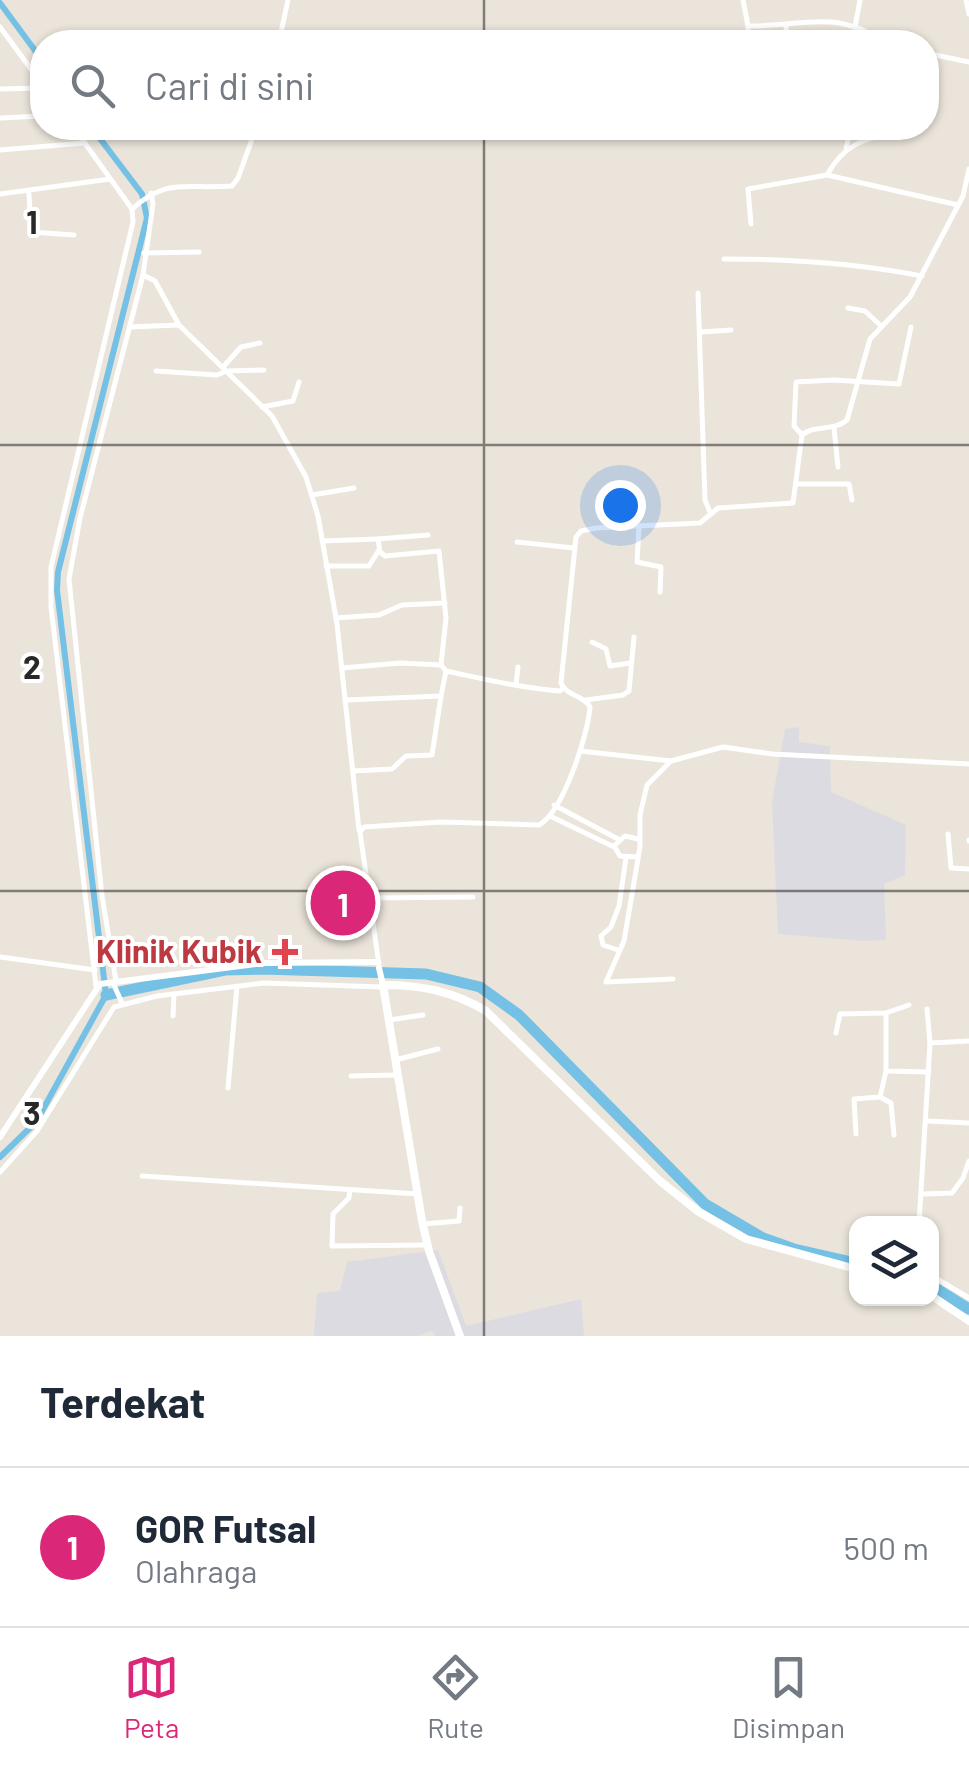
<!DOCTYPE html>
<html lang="id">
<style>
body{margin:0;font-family:Barlow,sans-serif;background:#f2f2f3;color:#1f2937}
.controls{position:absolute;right:30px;bottom:30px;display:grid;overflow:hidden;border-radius:20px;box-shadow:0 2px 8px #0004}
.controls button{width:90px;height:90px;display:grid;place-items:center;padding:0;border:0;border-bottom:2px solid #e0e1e3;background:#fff;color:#1f2937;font:50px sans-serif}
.you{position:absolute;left:620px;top:505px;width:35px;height:35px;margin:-25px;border:8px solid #fff;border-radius:50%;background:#1a73e8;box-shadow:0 0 0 15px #1a73e833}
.badge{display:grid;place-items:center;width:65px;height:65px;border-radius:50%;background:#db2777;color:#fff;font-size:32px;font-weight:700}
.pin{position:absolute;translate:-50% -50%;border:5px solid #fff;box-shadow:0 2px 10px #0006}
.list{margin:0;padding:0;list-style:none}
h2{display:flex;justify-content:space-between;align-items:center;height:130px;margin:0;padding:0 40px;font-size:42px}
h2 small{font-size:32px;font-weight:400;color:#747a83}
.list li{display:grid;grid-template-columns:65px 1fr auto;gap:30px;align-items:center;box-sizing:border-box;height:160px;padding:0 40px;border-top:2px solid #e0e1e3}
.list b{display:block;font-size:38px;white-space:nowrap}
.list p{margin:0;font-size:32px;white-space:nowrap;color:#747a83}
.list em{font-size:32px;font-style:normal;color:#747a83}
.icon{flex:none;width:55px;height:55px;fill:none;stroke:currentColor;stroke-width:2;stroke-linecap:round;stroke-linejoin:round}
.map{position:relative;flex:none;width:969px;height:1336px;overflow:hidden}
.search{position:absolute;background:#fff;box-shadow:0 2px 8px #0004;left:30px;right:30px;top:30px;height:110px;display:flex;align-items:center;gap:25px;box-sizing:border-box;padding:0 35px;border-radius:40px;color:#747a83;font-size:38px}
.sheet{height:290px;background:#fff}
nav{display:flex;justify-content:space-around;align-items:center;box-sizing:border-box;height:140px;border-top:2px solid #e0e1e3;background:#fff;font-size:28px;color:#747a83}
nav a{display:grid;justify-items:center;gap:5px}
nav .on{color:#db2777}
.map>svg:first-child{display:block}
.industrial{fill:#dddbe2}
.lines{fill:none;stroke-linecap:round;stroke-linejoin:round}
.canal{stroke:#74c1e5;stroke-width:6}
.river{stroke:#74c1e5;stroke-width:11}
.minor{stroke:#fff;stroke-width:5}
.tertiary{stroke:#fff;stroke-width:6}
.secondary{stroke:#fff;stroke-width:8}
.grid{fill:none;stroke:#282828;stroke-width:2.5;stroke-opacity:0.55}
.health-dot{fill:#e0444e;stroke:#fff;stroke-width:4}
.labels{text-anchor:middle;stroke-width:8;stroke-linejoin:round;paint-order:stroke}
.health-label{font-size:32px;font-weight:bold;fill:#be3a42;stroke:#fff;text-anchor:end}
.grid-label{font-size:32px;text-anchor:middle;font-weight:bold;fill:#282828;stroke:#fff;stroke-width:8;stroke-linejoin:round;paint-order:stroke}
</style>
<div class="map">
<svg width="969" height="1336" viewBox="0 0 969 1336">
<rect width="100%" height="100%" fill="#eae4da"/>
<!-- industrial -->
<g class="industrial">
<path d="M799,727v15l31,4 1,46 75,33 -1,50 -21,9 2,56 -21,1 -87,-7 -6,-132 13,-73z"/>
<path d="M438,1250l28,76 115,-27 3,37h-149l-3,-5 -15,5h-103l3,-43 23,-2 7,-29z"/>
</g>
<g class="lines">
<!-- canal -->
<g class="canal">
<path d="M0,3l42,57"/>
<path d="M0,1157l36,-35 70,-127 -49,-405 1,-18 89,-354 -5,-24 -50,-66"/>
</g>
<!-- river -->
<g class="river">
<path d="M106,995l119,-25 38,-1 163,5 54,13 39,28 186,189 58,34 31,11 62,14"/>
<path d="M932,1286l37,23"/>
</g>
<!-- minor -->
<g class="minor">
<path d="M743,0l5,26c55,1 86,-18 136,16"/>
<path d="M966,0l3,14"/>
<path d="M786,25l1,17"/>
<path d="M748,26v16"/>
<path d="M0,27l42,57"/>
<path d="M855,27l5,-27"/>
<path d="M279,42l9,-42"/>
<path d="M926,53l43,9"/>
<path d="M0,89l42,-1"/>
<path d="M1,118l41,-2"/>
<path d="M74,128l58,81 1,13 -82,345v40l45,379"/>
<path d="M846,148l5,-20"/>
<path d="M0,150l85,-7"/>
<path d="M827,175l131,30"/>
<path d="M0,194l110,-15"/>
<path d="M29,194l2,38 43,3"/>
<path d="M132,209c37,-33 56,-19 100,-23l6,-8 18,-50"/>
<path d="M751,224l-3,-35 79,-14c17,-31 38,-37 71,-43l4,-4"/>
<path d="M144,253l55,-1"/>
<path d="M724,259c68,0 131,4 198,17"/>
<path d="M143,275l12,6 24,44 93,91 34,61 12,39 19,108 22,206"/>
<path d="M698,293l7,207 5,12"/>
<path d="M848,308l17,3 14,13"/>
<path d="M130,327l49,-2"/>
<path d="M701,332l30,-2"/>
<path d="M223,367l18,-20 19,-4"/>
<path d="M156,371l61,4 10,-4 37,-1"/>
<path d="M262,407l31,-6 6,-19"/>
<path d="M834,428l4,39"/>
<path d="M802,435l-8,-9 2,-44 38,-2 65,4 12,-57"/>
<path d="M797,484h52l3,16"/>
<path d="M312,495l42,-7"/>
<path d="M639,527l-2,35 24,5 -1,25"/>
<path d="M378,539l50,-4"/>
<path d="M322,541l56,-2 2,13 5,4 54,-5 7,67 -5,47"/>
<path d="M517,542l57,6"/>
<path d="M326,566h43l10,-16"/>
<path d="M336,618l43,-3 23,-10 43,-2"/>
<path d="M592,642l14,7 4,17 21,-3"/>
<path d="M342,668l58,-5 41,2 5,6c38,8 75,17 114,20l3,-3"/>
<path d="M516,685l2,-18"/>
<path d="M346,700l95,-4 5,-25"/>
<path d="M586,700l37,-5 6,-4 5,-54"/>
<path d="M580,751l91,10 52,-14 49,7 197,10"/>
<path d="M671,761l-24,24 -7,30v32l-16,94 -18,41 67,-3"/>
<path d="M353,771l39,-2 14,-13 26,-1 9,-59"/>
<path d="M554,805l64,34"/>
<path d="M550,816l64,31"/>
<path d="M948,834l3,34 18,1"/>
<path d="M969,840v1"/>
<path d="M637,857l-17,-1 -6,-10 11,-10 13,3"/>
<path d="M369,898l104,-1"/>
<path d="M618,950l-15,-5 -2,-9 10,-9 8,-21 7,-48"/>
<path d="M0,957l95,13"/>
<path d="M379,965l-19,-133 4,-5 77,-5 98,3c24,-13 49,-90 51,-118 -7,-13 -23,-10 -29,-24l15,-146 5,-6 15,-3 104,-5 18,-15 75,-5 9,-68c13,-11 31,-3 45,-15l23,-81 40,-42 53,-101 6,-27"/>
<path d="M116,981l-14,-85 -33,-317 11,-61 63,-243 10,-71 -2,-11"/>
<path d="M113,983l9,20"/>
<path d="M927,1009l3,34"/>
<path d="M886,1013v58l43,1"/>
<path d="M173,1016l1,-22"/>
<path d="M389,1020l34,-5"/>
<path d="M836,1033l4,-19 46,-1 23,-8"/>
<path d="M395,1060l43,-11"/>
<path d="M351,1076l47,-1"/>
<path d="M228,1088l9,-102"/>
<path d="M880,1097l11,6 3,32"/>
<path d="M927,1121l42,2"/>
<path d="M856,1134l-2,-35 26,-2 6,-26"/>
<path d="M0,1172l37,-41 77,-124 43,-11 107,-13 118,4"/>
<path d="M142,1176l276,18"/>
<path d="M350,1190l-1,8 -16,16 -1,32 95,-1"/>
<path d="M923,1194l29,-1 11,-15 6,-17"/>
<path d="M423,1224l36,-3 1,-13"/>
<path d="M919,1224l11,-181 39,-2"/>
<path d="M932,1276l37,22"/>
</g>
<!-- tertiary -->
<g class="tertiary">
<path d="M379,968l4,17"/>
<path d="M0,1137l100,-153 164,-21 114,-1"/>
</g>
<!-- secondary -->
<g class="secondary">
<path d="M932,1296l37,25"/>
<path d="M460,1336l-31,-85 -7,-30 -39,-236c39,0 69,6 103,26l174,170 39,31 47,27 110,30"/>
</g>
</g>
<!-- grid -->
<path class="grid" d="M484,0v42M484,128v1208M0,445h969M0,891h969"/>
<!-- markers -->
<path class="health-dot" d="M280 937h10v10h10v10h-10v10h-10v-10h-10v-10h10z"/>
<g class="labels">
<!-- health labels -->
<g class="health-label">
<text x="262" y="963">Klinik Kubik</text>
</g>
</g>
<g class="grid-label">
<text x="32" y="234">1</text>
<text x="32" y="679">2</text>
<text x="32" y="1125">3</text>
</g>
</svg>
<div class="controls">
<button><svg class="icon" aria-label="layers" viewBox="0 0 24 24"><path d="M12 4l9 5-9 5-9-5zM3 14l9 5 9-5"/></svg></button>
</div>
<div class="you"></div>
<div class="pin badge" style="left:343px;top:903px">1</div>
<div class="search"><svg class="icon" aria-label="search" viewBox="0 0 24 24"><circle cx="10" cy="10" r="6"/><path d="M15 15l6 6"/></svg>Cari di sini</div>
</div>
<section class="sheet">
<h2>Terdekat<small></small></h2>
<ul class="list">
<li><span class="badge">1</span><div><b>GOR Futsal</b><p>Olahraga</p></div><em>500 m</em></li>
</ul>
</section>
<nav>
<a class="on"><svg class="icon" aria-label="map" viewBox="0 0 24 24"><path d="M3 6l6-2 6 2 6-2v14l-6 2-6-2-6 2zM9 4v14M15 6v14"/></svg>Peta</a>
<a><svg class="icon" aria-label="directions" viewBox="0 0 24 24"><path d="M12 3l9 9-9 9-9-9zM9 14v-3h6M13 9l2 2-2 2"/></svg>Rute</a>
<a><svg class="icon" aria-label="saved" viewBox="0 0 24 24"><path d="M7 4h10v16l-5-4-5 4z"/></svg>Disimpan</a>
</nav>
